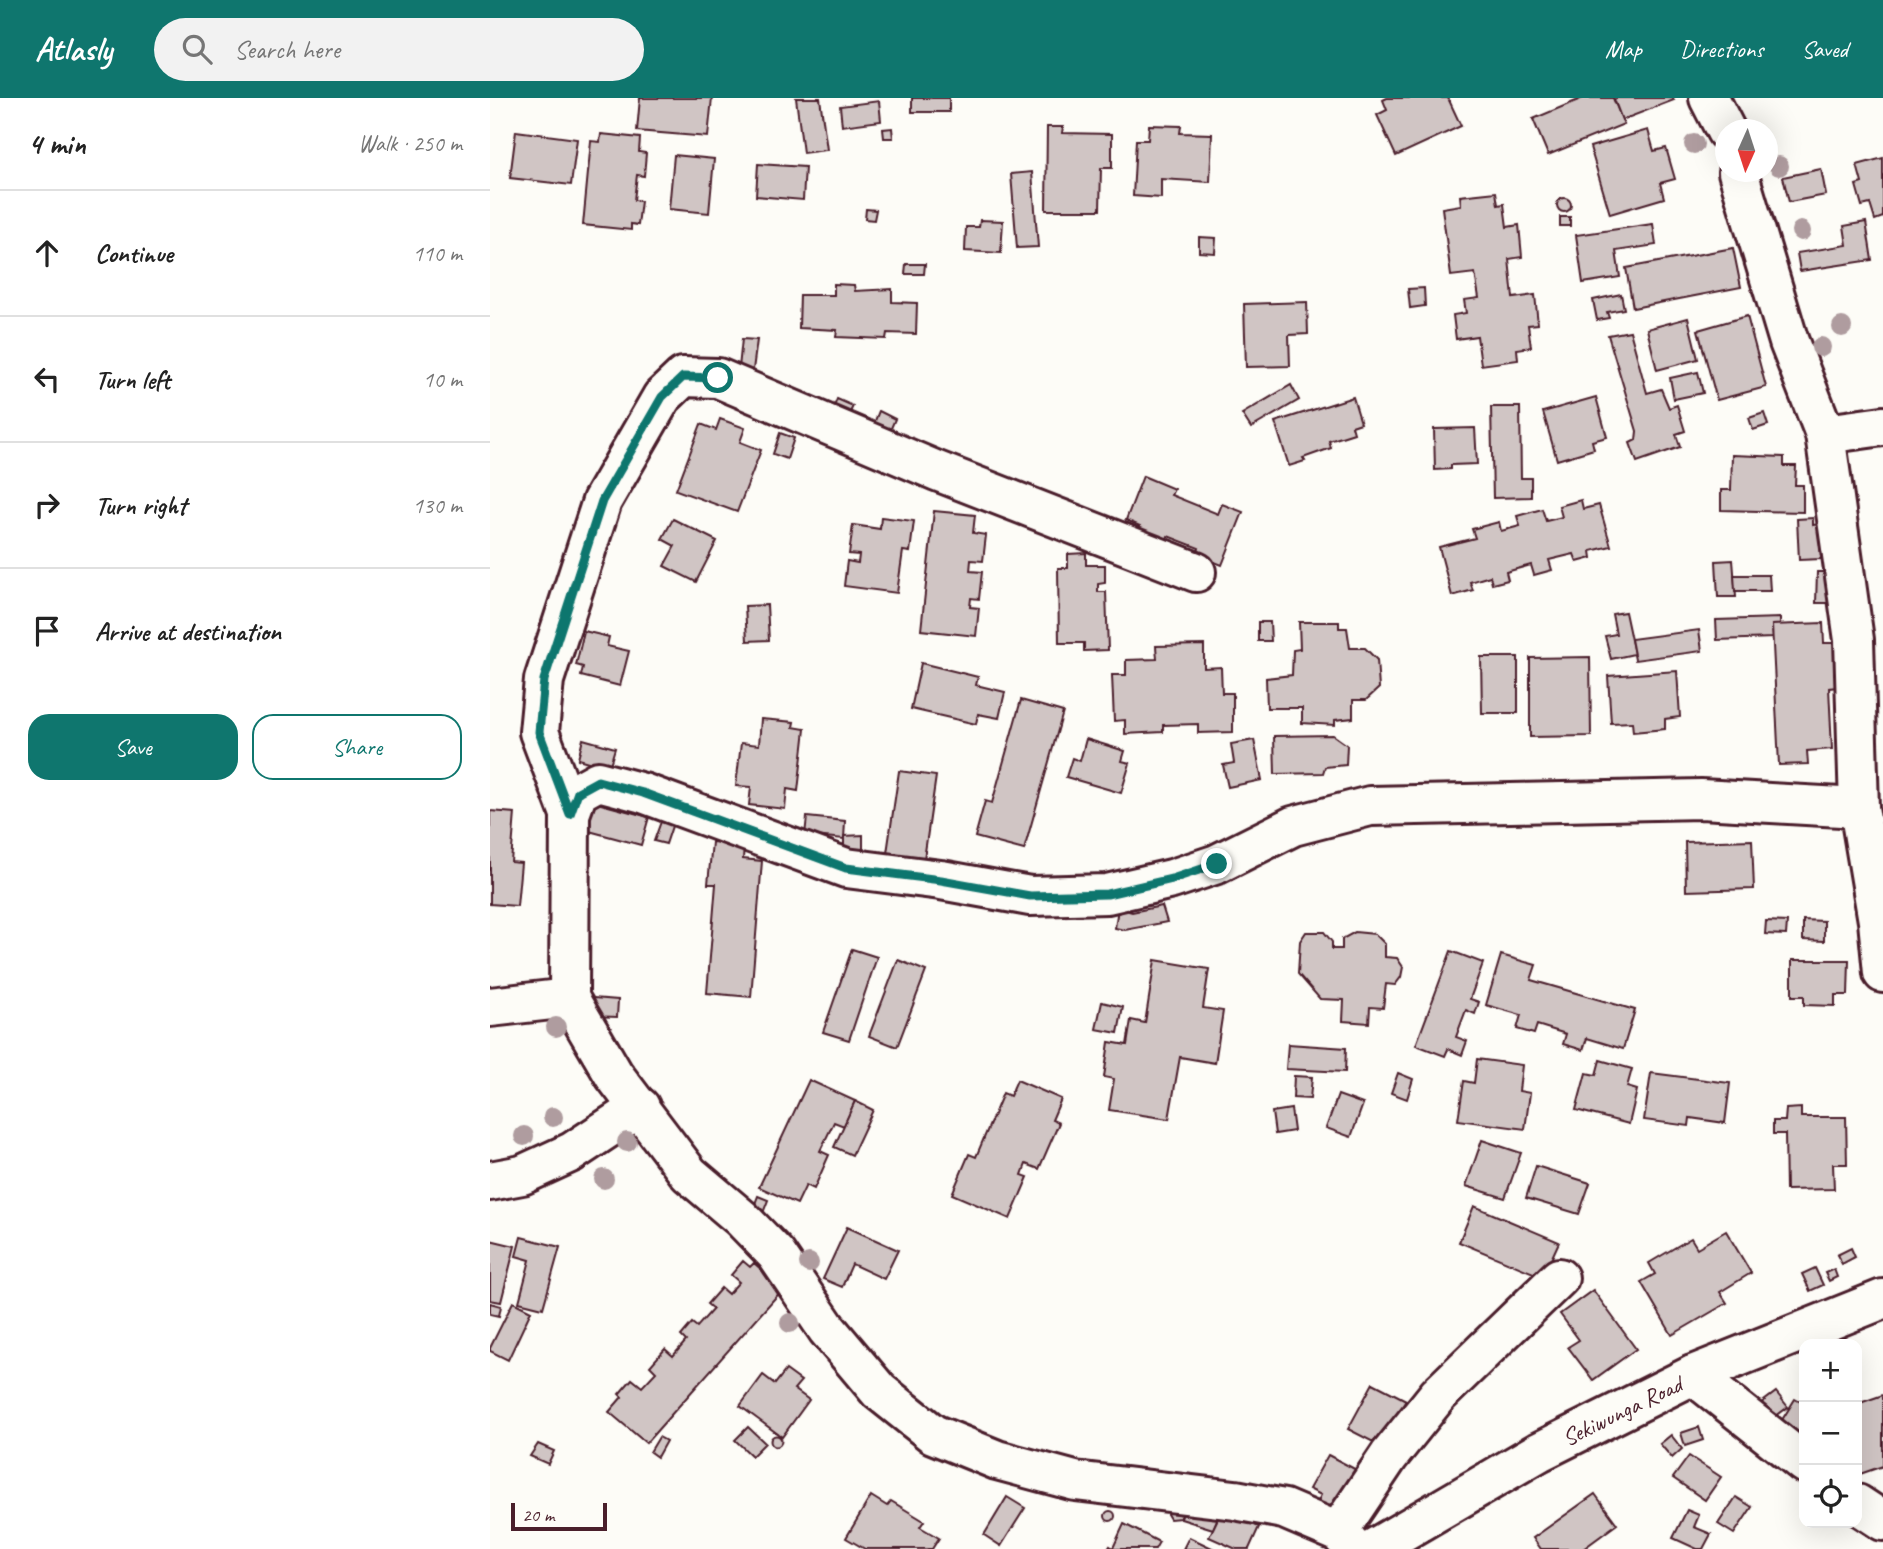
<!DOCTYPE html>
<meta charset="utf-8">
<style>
body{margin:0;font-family:Caveat,sans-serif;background:#f2f2f2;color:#222}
.controls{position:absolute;right:21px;bottom:21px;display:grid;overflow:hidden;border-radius:14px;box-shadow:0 7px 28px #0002}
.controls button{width:63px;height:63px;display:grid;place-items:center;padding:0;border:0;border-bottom:2px solid #e0e0e0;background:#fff;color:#222;font:35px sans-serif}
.compass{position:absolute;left:1225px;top:21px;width:63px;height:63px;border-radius:50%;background:#fff;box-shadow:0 7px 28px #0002;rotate:183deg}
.scale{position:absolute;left:21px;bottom:18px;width:96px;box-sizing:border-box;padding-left:7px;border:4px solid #4a1f2b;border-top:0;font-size:19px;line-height:24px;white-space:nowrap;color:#4a1f2b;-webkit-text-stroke:5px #fdfcf7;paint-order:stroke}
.stop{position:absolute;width:21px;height:21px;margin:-16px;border:5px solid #0f766e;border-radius:50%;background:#fff}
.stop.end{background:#0f766e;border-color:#fff;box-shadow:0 2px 7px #0008}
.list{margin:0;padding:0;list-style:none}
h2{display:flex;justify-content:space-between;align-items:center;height:91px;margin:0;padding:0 28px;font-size:30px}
h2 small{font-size:23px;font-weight:400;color:#767676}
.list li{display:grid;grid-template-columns:46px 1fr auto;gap:21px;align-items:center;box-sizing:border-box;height:126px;padding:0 28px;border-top:2px solid #e0e0e0}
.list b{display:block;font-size:26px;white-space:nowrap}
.list em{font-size:23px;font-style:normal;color:#767676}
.actions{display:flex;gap:14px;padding:21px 28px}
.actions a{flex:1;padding:16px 0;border:2px solid #0f766e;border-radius:21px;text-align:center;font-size:24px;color:#0f766e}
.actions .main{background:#0f766e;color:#fff}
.icon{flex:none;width:38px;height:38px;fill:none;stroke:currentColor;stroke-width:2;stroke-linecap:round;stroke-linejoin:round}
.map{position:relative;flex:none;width:1393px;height:1451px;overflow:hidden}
header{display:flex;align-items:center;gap:42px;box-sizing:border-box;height:98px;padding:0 35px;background:#0f766e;color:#fff}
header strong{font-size:33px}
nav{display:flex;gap:38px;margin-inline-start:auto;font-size:24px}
.search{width:490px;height:63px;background:#f2f2f2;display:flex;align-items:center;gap:18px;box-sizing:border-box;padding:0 24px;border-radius:38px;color:#767676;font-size:26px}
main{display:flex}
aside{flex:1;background:#fff}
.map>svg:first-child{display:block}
.building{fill:#d0c5c4;stroke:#4a1f2b;stroke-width:2}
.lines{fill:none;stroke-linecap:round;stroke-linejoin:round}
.street-casing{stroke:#4a1f2b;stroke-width:44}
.secondary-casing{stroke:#4a1f2b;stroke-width:44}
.street{stroke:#fdfcf7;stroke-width:38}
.secondary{stroke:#fdfcf7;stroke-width:38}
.tree{fill:#af9c9f}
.route{stroke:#0f766e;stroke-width:9}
.labels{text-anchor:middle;stroke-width:6;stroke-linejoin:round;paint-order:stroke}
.street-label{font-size:24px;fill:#4a1f2b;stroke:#fdfcf7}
</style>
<header>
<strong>Atlasly</strong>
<div class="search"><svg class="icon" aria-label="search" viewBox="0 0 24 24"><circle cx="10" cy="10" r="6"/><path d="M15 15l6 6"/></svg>Search here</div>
<nav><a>Map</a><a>Directions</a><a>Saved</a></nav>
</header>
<main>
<aside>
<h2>4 min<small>Walk · 250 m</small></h2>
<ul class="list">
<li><svg class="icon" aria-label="ahead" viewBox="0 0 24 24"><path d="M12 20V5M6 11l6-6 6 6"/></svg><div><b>Continue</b></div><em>110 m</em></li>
<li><svg class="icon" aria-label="left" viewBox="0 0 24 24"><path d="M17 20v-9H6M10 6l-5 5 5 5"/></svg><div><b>Turn left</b></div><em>10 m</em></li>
<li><svg class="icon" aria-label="right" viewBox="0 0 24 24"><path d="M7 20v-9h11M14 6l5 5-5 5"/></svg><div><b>Turn right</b></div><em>130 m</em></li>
<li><svg class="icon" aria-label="arrive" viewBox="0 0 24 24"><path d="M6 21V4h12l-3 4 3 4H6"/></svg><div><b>Arrive at destination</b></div></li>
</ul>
<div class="actions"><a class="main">Save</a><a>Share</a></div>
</aside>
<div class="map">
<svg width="1393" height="1451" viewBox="0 0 1393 1451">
<rect width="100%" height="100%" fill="#fdfcf7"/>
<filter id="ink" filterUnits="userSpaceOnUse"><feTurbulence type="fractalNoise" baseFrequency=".0143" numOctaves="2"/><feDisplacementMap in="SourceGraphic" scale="14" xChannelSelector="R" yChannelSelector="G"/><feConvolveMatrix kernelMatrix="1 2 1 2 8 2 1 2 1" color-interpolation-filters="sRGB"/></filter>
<g filter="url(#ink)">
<!-- building -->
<g class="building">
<path d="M150,0h72l-4,39 -71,-6z"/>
<path d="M306,0h24l7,52 -24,3z"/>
<rect x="422" y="0" width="37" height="14"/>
<path d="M897,0h61l13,28 -65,30 -19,-41 10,-5 -4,-10z"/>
<path d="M1093,0h30l11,26 -76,31 -15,-36z"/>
<path d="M1127,0h56l1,2 -52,20 -8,-21z"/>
<path d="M389,3l2,20 -39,5 -2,-20z"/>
<path d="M659,27l32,1 -1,7 32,1 -2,48 -49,-3v19l-28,-2 3,-56h12z"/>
<path d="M557,29h16l-1,6 50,1v34h-11l-1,42h-54z"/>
<path d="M402,30l1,10h-9l-1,-9z"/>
<path d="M1158,32l6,21 12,-3 9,31 -15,4 4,15 -54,16 -20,-67z"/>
<path d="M26,33l61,8 -6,46 -61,-7z"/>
<path d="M111,36l39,4 -1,14 7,1 -2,23 -7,-1 -3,25 7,1 -3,24 -7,-1v6l-48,-5 8,-84 9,1z"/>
<path d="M184,57l40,4 -5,54 -40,-4z"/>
<path d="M1393,60v59l-8,3 -5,-16 -8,2 -6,-21 6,-2 -5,-18z"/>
<path d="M268,66l47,3 -2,33 -47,-4z"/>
<path d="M1331,71l5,26 -37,7 -6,-25z"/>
<path d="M542,74l6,75 -21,1 -6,-74z"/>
<path d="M1006,94l2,13 6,-1 3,23 12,-2 3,32 -13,2 4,39 22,-3 3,29 -10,1 3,22 -14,2 1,11 -37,5 -4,-29 -21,3 -3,-24 13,-2 -2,-13 15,-2 -4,-25 -24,3 -9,-68 19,-3 -1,-9z"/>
<circle cx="1074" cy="107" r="7"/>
<path d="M376,111l10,1 -2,10 -9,-1z"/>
<rect x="1070" y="119" width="10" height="9"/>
<path d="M490,122l23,1 -2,32 -36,-2 1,-24h13z"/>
<path d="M1376,124l6,38 -72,11 -3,-18 50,-8 -3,-19z"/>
<path d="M1163,126l3,21 -40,6 4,26 -37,6 -7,-48z"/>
<path d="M709,139l17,1 -1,15 -16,-1z"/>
<path d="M1243,150l8,39 -108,21 -7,-40z"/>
<path d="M416,166h19l-1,10h-19z"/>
<path d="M344,186l20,1 1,6 37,-2v13l25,1 -1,31 -29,-1 -1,6 -50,-2 1,-7 -38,-2 1,-33h34z"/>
<path d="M934,190l1,18 -15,2 -2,-19z"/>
<path d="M1131,196l3,15 -17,3 2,6 -12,2 -4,-20z"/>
<path d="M817,204l1,32 -19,1 1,31 -44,1 -2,-63z"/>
<path d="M1257,218l19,71 -49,13 -19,-70z"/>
<path d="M1198,220l10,41 -41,11 -10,-41z"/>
<path d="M1140,233l17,62 14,-4 8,19 8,-3 8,26 -9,3 4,13 -43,15 -7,-19 6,-3 1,-9 -29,-96z"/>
<path d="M252,241l15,1 -4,30 -14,-2z"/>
<path d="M1208,274l5,21 -29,6 -4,-21z"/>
<path d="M801,287l8,15 -48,28 -9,-14z"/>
<path d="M863,299l8,26 -9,3 2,7 -25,8 2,7 -28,10 2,3 -16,5 -14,-44z"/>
<path d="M1106,299l11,40 -15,4 2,8 -37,11 -14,-48z"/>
<path d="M347,301l16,7 -6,13 -15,-7z"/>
<path d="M1001,309h29l1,71h10v19l-38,1z"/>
<path d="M389,313l16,8 -6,14 -16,-7z"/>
<path d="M1274,315l4,12 -15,5 -4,-12z"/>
<path d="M230,321l25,9 -5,14 21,8 -24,62 -61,-22 25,-66 15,6z"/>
<path d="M985,330l2,36 -26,1v4l-16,1 -1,-41z"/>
<path d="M290,335l14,5 -7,21 -14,-5z"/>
<path d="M1242,357l52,2v9h12l-1,19h8v27l-82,-2v-20h10z"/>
<path d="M653,378l31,13 -3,6 47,19 4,-10 21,8 -21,53 -25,-10 2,-7 -31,-12 -3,9 -28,-11 3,-8 -14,-6z"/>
<path d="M1091,402l2,9 16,-4 12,41 -20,5 1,7 -15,4 -3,-8 -25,6 3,10 -18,5 -3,-10 -25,7 2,8 -16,4 -2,-8 -20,6 3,8 -21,6 -13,-49 36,-9 -3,-9 27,-7 2,9 19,-5 -3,-10 25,-7 4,12 16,-4 -3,-11z"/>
<path d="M444,413l41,4 -2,18 13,2 -3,26 -12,-1 -1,11 12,1 -3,27 -8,-1 -1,9 9,1 -3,28 -55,-6z"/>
<path d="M391,419l33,4 -4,31 -7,-1 -6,42 -53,-7 3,-25 11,2 1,-8 -10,-1 4,-29 27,4z"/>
<path d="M1323,420v7l6,-1 2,35 -22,1 -2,-41z"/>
<path d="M183,421l44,22 -21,41 -32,-16 11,-20 -13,-7z"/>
<path d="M596,455v12h19v18l-7,1v8h8l2,58 -24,1v-8h-25l-1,-75h10v-14z"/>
<path d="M1243,462l3,37h-18l-2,-36z"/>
<path d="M1327,474h21v31h-22z"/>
<path d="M1244,477h35l1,16h-35z"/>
<path d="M277,507l2,35 -22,1 -2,-35z"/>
<path d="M1135,514l9,42 -23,5 -6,-23 11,-2 -4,-20z"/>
<path d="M1290,520v7h-8l1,13 -56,2 -1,-20z"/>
<path d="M768,524h12l1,19h-13z"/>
<path d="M809,524h40v6h8l3,20h15l12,12 2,28 -13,12h-13v18l-18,2v5l-33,-2v-15h-35l-1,-30 26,-3 1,-25 7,-1z"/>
<path d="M1333,525l1,20h11l2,44 -8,1 3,61 -25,2 1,13 -29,1 -7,-140z"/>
<path d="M1209,532l3,21 -67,9 -4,-21z"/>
<path d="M94,533l25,6 -2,9 22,5 -9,35 -39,-10 2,-9 -7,-2z"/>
<path d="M714,547v23l17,-1 1,26h11v39l-35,1v-9l-35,1v7l-38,2v-14l-11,1 -2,-46h14v-15l31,-1 -1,-13z"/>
<path d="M991,559h37v56h-36z"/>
<path d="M1100,559l1,79 -61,1v-79z"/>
<path d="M431,565l57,14 -2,8 29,7 -6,26 -21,-4 -2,10 -65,-15z"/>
<path d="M1187,573l3,46 -15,2v10l-32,3 -1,-10 -21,1 -3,-47z"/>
<path d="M531,602l42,12 -39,138 -49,-13 10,-36 7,2z"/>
<path d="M271,621l33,3 -1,5 12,2 -7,62 -11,-2 -2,20 -36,-4 2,-18 -15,-1 5,-43 18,2z"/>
<path d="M843,637l14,10 -1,20 -21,2 -2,6 -48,1 -1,-38z"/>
<path d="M93,641l32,9 -6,20 -31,-9z"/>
<path d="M596,641l39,12 -3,10 8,2 -9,30 -55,-16 6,-19 8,3z"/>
<path d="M764,642l8,40 -34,7 -5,-22 11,-2 -3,-19z"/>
<path d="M409,673l37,5 -12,83 -37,-6z"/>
<path d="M96,702l63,17 -8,28 -63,-17z"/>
<path d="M0,713l25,2 -4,49 10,1 -4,43 -27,-2z"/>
<path d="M173,718l11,4 -8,24 -12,-3z"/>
<path d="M317,719l38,4 -1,18 -39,-4z"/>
<path d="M373,737v14h-19v-13z"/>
<path d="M1262,742l2,49 -68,2 -1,-49z"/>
<path d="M222,744l32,3 -1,14 19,2 -11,136 -44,-4 9,-109h-8z"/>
<path d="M672,808l5,16 -42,8 -10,-2 3,-20 14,4z"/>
<path d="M1313,822l21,1v20l-21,-1z"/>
<path d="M1276,823l21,1 -1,13 -21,-1z"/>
<path d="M816,834h18l8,10v7h10v-10l13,-7 20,2 10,10v13l12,1 6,9 -2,10 -6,8 -9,-1 -3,24 -13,-1 -1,16 -26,-2 1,-21 -24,-1 -22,-25 2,-33z"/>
<path d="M362,851l25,8 -28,83 -26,-8z"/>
<path d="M961,853l32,12 -13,36 9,3 -4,12 -9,-4 -10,27 11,4 -5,14 -14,-6 -3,7 -29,-11z"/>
<path d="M1011,857l35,10 -5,15 104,30 -12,39 -36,-11 -4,12 -20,-6 3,-10 -29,-9 -3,9 -17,-5 4,-14 -35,-10z"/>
<path d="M408,862l28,11 -29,76 -28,-11z"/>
<path d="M665,862l54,9 -6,39 20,3 -8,52 -35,-6 -11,62 -60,-9 5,-31 -10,-2 5,-35 18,3 4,-25 14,3z"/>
<path d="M1302,862h57l-1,35h-13v11l-31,-1v-9h-12z"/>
<path d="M103,900l25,2 -1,17 -25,-1z"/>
<path d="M612,904l21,5 -5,26 -22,-4z"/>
<path d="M798,946l58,4 -1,24 -59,-3z"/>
<path d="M987,961l45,6 -3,26 11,2 -5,36 -67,-9 6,-39 10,2z"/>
<path d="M1110,962l32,9 -5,18 10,3 -8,34 -53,-14 10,-37 10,2z"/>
<path d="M908,975l15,6 -6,20 -16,-6z"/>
<path d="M1161,975l79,10 -5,40 -35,-5 -1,8 -45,-6z"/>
<path d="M804,978l18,1 -2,22 -17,-1z"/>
<path d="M319,982l46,21 -11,25 -10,-4 -14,29 9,4 -15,34 -8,-4 -9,19 -38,-17z"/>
<path d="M527,982l44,19 -9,21 7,3 -20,46 -13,-5 -4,11 6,2 -18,42 -58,-25 17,-40 7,3 27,-64 7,3z"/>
<path d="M848,997l25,9 -12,33 -25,-9z"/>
<path d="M365,1003l18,9 -21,45 -18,-8z"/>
<path d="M1311,1010v9h45l1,47h-14l1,25 -48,1 -1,-56h-12v-13h12l1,-12z"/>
<path d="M801,1011l3,22 -19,3 -3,-22z"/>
<path d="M992,1042l39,13 -16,45 -39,-12z"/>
<path d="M1046,1068l54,17 -11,31 -53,-16z"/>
<path d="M268,1098l10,4 -5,13 -10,-4z"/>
<path d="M984,1108l85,36 -16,35 -84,-35z"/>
<path d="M357,1129l51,23 -14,29 -32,-15 -10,23 -19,-8z"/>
<path d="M1236,1133l25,42 -31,19 7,11 -55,32 -31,-53 14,-8 -6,-11 42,-25 6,10z"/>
<path d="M31,1139l39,10 -17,61 -24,-6 11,-42 -14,-4z"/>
<path d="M0,1142l25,6 -14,56 -11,-2z"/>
<path d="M1361,1150l4,9 -13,7 -5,-9z"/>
<path d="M253,1163l7,6 4,-4 29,26 -137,154 -37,-31 13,-15 -3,-3 13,-15 10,8 14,-15 -6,-6 15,-17 8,7 13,-15 -5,-5 11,-13 5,4 16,-18 -6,-5 14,-16 7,6 11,-12 -8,-7z"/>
<path d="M1325,1170l8,17 -13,6 -8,-17z"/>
<path d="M1344,1171l3,8 -8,4 -4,-8z"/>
<path d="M1103,1192l43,59 -43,31 -25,-33 11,-7 -19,-26z"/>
<path d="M23,1204l18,9 -23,49 -18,-9v-3z"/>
<path d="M0,1205l11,3 -2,10 -9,-2z"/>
<path d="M296,1272l15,11 -7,8 15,11 -27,37 -42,-31 23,-31 12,9z"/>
<path d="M883,1285l33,17 -25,46 -33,-17z"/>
<path d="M1286,1294l12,15 -16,12 -12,-15z"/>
<path d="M1393,1297v71l-26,9v-71z"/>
<path d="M1305,1301l9,5v40l-27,-16z"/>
<path d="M258,1329l17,16 -13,13 -17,-16z"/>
<path d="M1209,1329l4,13 -18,6 -4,-13z"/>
<path d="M1181,1337l11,14 -10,9 -12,-14z"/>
<circle cx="286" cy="1343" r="5.5"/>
<path d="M169,1339l7,4 -9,16 -7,-5z"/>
<path d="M48,1346l16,7 -6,13 -18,-8z"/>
<path d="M838,1357l38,20 -22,40 -26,-14 3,-6 -12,-6z"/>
<path d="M1199,1358l32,21 -16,23 -32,-22z"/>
<path d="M1105,1396l22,30 -34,25h-42l-8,-11z"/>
<path d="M381,1398l16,10 4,-5 33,20 -4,6 19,11 -7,11h-67l-19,-11z"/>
<path d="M517,1399l18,11 -24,38 -17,-11z"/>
<path d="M1246,1399l16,10 -18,27 -16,-10z"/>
<path d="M694,1409l35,8 -6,14 -32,-10z"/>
<path d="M678,1410h13l2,6 -3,4 -10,1 -3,-5z"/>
<path d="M732,1412l37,17 -10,22h-13l-27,-12z"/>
<path d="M1197,1412l12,5 -5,12 17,7 -8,15h-6l-24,-11z"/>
<circle cx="620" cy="1418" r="5"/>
<path d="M634,1426l35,18 -4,7h-47l2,-3 3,2z"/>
<path d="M699,1439l25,12h-31z"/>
</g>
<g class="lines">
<!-- street casing -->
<g class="street-casing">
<g id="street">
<path d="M1219,0l17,33"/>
<path d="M1248,74l51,170 36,92 29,206 5,168"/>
<path d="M1335,336l58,-8"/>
<path d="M80,716l-31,-82 5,-52 58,-179 60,-104 21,-20 35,1 219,93 259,101"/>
<path d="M79,900l1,-184 8,-22 20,-11 45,12 203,75 95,12 89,16 77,-2 65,-15 45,-15 76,-38 77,-20 331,-7 158,9 19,113 5,52"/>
<path d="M0,909l79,-9 45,77 75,99 52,44 35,36 51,75 52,62 54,43 64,26 78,21 160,19 49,9 54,23 17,17"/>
<path d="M0,1083l32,-6 50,-23 68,-45"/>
<path d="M1203,1277l111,88"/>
<path d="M1367,1406l26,17"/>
<path d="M848,1434l51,-76 49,-61 121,-117"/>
</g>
</g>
<!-- secondary casing -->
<g class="secondary-casing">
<path id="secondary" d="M883,1451l166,-97 154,-77 190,-76"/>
</g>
<!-- street -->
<use href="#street" class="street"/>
<!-- secondary -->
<use href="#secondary" class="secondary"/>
</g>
<!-- trees -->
<g class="tree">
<circle cx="1204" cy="46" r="10"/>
<circle cx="1289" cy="68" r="10"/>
<circle cx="1311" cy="133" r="10"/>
<circle cx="1352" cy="229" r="10"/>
<circle cx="1331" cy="249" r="10"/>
<circle cx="66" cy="929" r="10"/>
<circle cx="63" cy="1019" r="10"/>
<circle cx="34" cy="1038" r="10"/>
<circle cx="137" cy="1044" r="10"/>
<circle cx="114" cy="1081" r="10"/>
<circle cx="319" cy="1165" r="10"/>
<circle cx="300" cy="1225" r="10"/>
</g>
</g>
<g class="lines" filter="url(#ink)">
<!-- route -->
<path class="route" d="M228,280l-35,-1 -21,20 -60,104 -58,179 -5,52 31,82 8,-22 20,-11 45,12 203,75 95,12 89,16 77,-2 65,-15 45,-15"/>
</g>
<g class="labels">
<!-- street labels -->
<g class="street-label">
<text transform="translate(1132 1313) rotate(-26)" y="8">Sekiwunga Road</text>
</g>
</g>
</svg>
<div class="controls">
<button>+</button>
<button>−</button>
<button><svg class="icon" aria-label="locate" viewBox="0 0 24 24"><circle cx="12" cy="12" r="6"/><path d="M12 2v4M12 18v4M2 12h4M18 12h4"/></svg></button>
</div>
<svg class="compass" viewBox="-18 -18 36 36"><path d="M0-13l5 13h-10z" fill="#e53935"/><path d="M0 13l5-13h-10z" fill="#767676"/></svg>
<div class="scale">20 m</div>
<div class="stop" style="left:228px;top:280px"></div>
<div class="stop end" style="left:727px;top:766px"></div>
</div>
</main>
